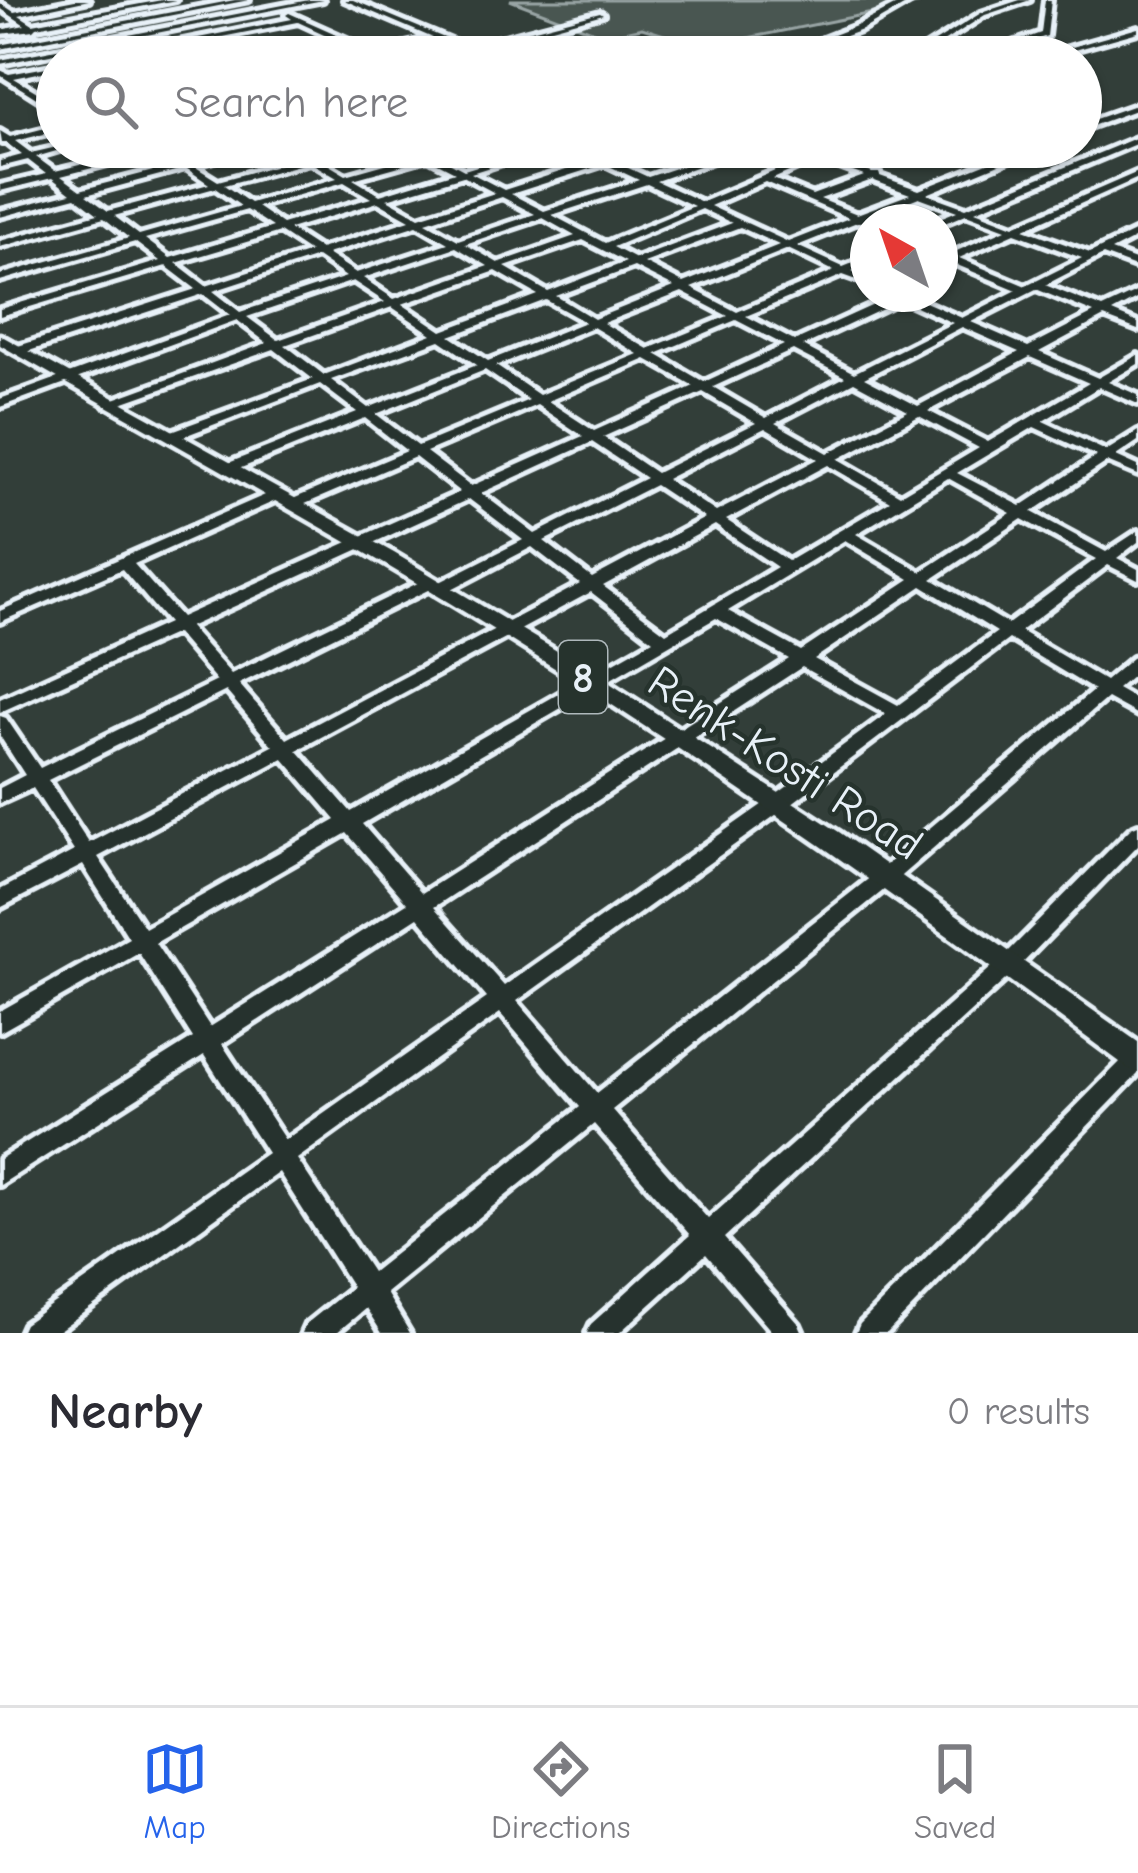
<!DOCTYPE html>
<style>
body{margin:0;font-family:"Comic Neue",sans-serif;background:#f2f2f3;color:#2b2b33}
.compass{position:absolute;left:850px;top:204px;width:108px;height:108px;border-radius:50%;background:#fff;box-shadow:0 3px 9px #0004;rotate:320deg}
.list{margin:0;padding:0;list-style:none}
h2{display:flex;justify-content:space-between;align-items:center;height:156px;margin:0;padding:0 48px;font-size:51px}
h2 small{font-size:39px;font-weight:400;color:#7c7c81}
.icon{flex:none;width:66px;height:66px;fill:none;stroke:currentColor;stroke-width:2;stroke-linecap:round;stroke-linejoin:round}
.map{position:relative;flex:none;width:1138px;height:1333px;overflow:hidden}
.search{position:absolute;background:#fff;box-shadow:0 3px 9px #0004;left:36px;right:36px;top:36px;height:132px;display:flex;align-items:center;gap:30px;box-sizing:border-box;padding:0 42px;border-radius:66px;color:#7c7c81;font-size:45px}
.sheet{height:372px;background:#fff}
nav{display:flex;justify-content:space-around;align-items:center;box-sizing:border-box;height:168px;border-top:3px solid #e1e1e2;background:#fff;font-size:33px;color:#7c7c81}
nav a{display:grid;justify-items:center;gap:6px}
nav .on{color:#2563eb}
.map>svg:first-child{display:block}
.green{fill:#495651;stroke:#98a4a4;stroke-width:3}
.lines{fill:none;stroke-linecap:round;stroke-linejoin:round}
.minor-casing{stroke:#e8f1f8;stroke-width:10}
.major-casing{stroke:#e8f1f8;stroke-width:9}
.minor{fill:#26332d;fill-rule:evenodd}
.major{fill:#26332d;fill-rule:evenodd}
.labels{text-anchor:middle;stroke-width:9;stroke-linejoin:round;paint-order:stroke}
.shield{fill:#26332d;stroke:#aeb8bb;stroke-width:3}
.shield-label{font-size:42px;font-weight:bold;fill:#e8f1f8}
.street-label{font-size:45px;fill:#e8f1f8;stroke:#26332d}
</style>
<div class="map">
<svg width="1138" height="1333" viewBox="0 0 1138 1333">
<rect width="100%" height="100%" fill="#323e39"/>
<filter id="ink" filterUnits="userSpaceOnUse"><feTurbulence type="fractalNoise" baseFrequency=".00833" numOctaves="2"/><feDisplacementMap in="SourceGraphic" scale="24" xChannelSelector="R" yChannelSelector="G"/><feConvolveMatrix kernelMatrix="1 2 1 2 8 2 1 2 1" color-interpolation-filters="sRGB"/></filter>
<g filter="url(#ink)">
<!-- green -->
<path class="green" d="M510,0h427l-234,47 -61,-19 -37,8z"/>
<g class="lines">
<!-- minor casing -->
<g class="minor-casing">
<g id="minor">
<path d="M75,0h14l-70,15 14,9 129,-24h14l-139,27 -3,3 -34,4v-4l25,-5 -25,-17v-5l14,9z"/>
<path d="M235,0h14l-249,49v-4z"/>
<path d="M309,0h14l-323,64v-4z"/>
<path d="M344,0h9l113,47 134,-35 3,2 -113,31 31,12c-14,0 -26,-9 -39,-10 -16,0 -32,10 -49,10l25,-8 -18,-8 -60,13 4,3h-10l-76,-35 -178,35h-16l188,-38 -6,-4 3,-2 85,38 59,-13z"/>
<path d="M906,0h8l-52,30 -74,27h-11l79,-31z"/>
<path d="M1020,0h10l-45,15 -65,42h-9l70,-44z"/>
<path d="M1045,0h6l-4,36 -62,21h-11l67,-24z"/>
<path d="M1138,28v4l-89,25h-13z"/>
<path d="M57,65v4l-43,9 43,26v7l-57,-36v-5l9,4z"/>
<path d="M1138,104v5l-57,21v-6z"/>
<path d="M57,125v6l-42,10 16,12 26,-6h13l-34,10 19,14 97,-24h15l21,15 58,-15h14l-66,19 24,15 85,-23 -16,-11h10l15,8 31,-8h14l-38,12 27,16 75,-21 -11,-7h11l8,5 16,-5h14l-23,8 28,15 76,-23h13l-82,26 33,17 93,-30 -25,-13h11l23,10 32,-10h13l-38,14 35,16 91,-30h13l-96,34 46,21 108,-46 -21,-9h12l17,6 14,-6h12l-18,9 46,17h7l1,3 39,14 109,-43h12l-113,47 39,14 172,-71v6l-163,68 39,15 124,-54v6l-114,51 66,24 48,-23v7l-27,14 27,10v7l-35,-13 -58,30 57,23 36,-17v7l-26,14 26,11v7l-34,-13 -65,35 59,26 40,-23v9l-30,18 30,13v9l-39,-17 -56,34 63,30 32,-20v10l-22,15 22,10v9l-31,-13 -75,50 74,40 32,-21v11l-21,16 21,11v11l-30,-15 -88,66 85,50 27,-23 6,-2v15l-21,18 21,12v14l-31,-17 -212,183 -283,229 96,109 294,-261 129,-130 7,-3v20l-122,125 -292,268 75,86 4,9h-30l-67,-79 -87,79h-32l4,-9 99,-89 -96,-111 -208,169 24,40h-28l-16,-25 -30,25h-34l4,-9 46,-37 -73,-115 -224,161h-35l4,-9 243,-171 -63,-98 -204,130v-26l193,-121 -54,-85 -139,79v-21l129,-73 -46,-73 -83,43v-18l74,-39 -41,-63 -33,15v-15l25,-13 -25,-39v-20l6,2 34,50 177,-87 -41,-48 -176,79v-13l168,-76 -46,-54 -122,53v-11l272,-119h10v6l-148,66 47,53 279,-125 -45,-35 -117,50h-10l-2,-3 2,-3 119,-50 -42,-33 -129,52h-10v-6l131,-52 -37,-28 -141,54h-10v-6l144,-53 -39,-30 -161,57h-8l-2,-3 164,-60 -30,-23 -237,87v-8l230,-84 -27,-21 -180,59h-8v-6l181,-58 -30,-23 -166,50v-7l160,-48 -25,-19 -135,39v-6l129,-37 -25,-20 -104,29v-6l98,-27 -22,-17 -76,20v-6l71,-18 -19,-15 -52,13v-6l46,-11 -18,-14 -28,7v-6l22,-6 -15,-12h-5l-2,-12 10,6zM159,151l21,13 -100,26 -19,-14zM428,158l27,14 -75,23 -27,-16zM818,159l46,17 -52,19 -39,-16zM310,162l27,16 -87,25 -26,-18zM605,164l34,16 -95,31 -33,-17zM186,168l23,16 -101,27 -22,-16zM463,176l32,17 -76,24 -32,-18zM872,180l38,14 -53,20 -37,-15zM344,182l27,16 -89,26 -25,-17zM765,182l84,36 -61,24 -78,-36zM647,184l47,22 -89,37 -53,-28zM215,188l26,18 -102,29 -25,-19zM502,197l33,17 -77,26 -32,-18zM919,197l38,14 -22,9 -1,2h6v3l26,-11 40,15 -56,25h-8l-2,11 10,-3 67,28 -55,28 -55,-24h-16l2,2 -99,45 -48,-25 97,-41 25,9v-7l-16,-6 16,-7v-7l-25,10 -46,-21 60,-24h9v-4zM378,202l32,18 -90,29 -31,-20zM702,209l30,14 -96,36 -23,-12zM247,210l26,17 -103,31 -25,-19zM543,218l32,18 -77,27 -33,-19zM417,225l31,18 -92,30 -29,-19zM740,227l39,18 -96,38 -39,-20zM280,232l30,20 -104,34 -30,-23zM1015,233l67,25 -56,28 -67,-28zM583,240l43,22 -78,30 -43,-25zM456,247l32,19 -94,33 -31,-21zM788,249l46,22 -97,41 -46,-24zM317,257l29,20 -106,35 -27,-21zM634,267l40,20 -80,32 -38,-23zM496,271l42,24 -96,36 -40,-27zM353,281l32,21 -107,38 -31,-23zM1036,289l58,24 -66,34 -57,-25zM682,292l46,24 -80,33 -45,-26zM546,300l39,22 -97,39 -38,-25zM902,300l51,23 -99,50 -51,-27zM392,307l40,27 -108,41 -39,-30zM736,320l48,25 -80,37 -48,-28zM593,327l45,27 -99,41 -43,-29zM962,327l57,25 -101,54 -54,-28zM440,340l37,25 -109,43 -37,-28zM793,350l52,27 -79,41 -53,-31zM1030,357l59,26 -101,59 -60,-31zM646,359l48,27 -100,45 -46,-30zM485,370l44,30 -111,46 -42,-32zM854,382l54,29 -80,42 -53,-30zM703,392l53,31 -100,50 -53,-36zM537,405l46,31 -112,50 -45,-34zM919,416l60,32 -79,47 -62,-36zM1034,427l63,29 -76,50 -64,-33zM765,428l53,31 -102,53 -50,-33zM592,442l54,36 -111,56 -54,-41zM828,465l62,36 -102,60 -62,-41zM948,478l63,35 -90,59 -65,-38zM655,485l50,33 -113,60 -48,-37zM469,499l54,41 -87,44 -2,-4h-10l-193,94 -42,-47zM1022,519l74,40 -88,65 -76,-45zM715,525l62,42 -111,66 -63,-47zM845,540l65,39 -109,72 -73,-40zM532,547l48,37 -293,155 -48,-55 193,-96 2,5h10zM922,586l75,46 -99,73 -84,-46zM591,592l62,48 -302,172 -54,-62zM716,618l73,41 -367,234 -60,-69zM1009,639l85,51 -213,179 -284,224 -80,-92 270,-194zM802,667l84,47 -113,83 -269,189 -70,-79zM226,691l47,55 -184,97 -41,-63zM283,758l53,62 -191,108 -47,-71zM347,833l60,70 -197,124 -55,-84zM418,917l69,81 -202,142 -63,-96zM500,1013l80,94 -208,165 -75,-113z"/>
<path d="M1138,1049v25l-251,259h-31l4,-9 270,-272z"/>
</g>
</g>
<!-- major casing -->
<g class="major-casing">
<path id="major" d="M0,335l394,218 208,125 237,154 299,210v30l-10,-4c-201,-150 -405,-295 -618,-428 -166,-104 -340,-197 -510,-295z"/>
</g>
<!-- minor -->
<use href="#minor" class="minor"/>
<!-- major -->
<use href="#major" class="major"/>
</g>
</g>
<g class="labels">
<!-- shield labels -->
<rect class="shield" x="559" y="641" width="48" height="72" rx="9"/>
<g class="shield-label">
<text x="583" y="692">8</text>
</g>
<!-- street labels -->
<g class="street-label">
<text transform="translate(786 762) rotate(33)" y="16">Renk-Kosti Road</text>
</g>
</g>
</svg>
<svg class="compass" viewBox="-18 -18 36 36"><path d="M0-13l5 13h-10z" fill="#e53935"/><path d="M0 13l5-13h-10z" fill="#7c7c81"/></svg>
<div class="search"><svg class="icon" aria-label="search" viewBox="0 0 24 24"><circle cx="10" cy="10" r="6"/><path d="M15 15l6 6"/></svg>Search here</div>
</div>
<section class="sheet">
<h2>Nearby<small>0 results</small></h2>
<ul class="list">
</ul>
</section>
<nav>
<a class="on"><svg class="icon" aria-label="map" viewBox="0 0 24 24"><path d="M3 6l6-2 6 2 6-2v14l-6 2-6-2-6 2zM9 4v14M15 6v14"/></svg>Map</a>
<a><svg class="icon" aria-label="directions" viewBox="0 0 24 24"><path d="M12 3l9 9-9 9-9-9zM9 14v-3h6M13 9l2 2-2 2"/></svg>Directions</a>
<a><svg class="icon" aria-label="saved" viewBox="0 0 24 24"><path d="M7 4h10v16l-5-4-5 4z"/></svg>Saved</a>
</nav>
